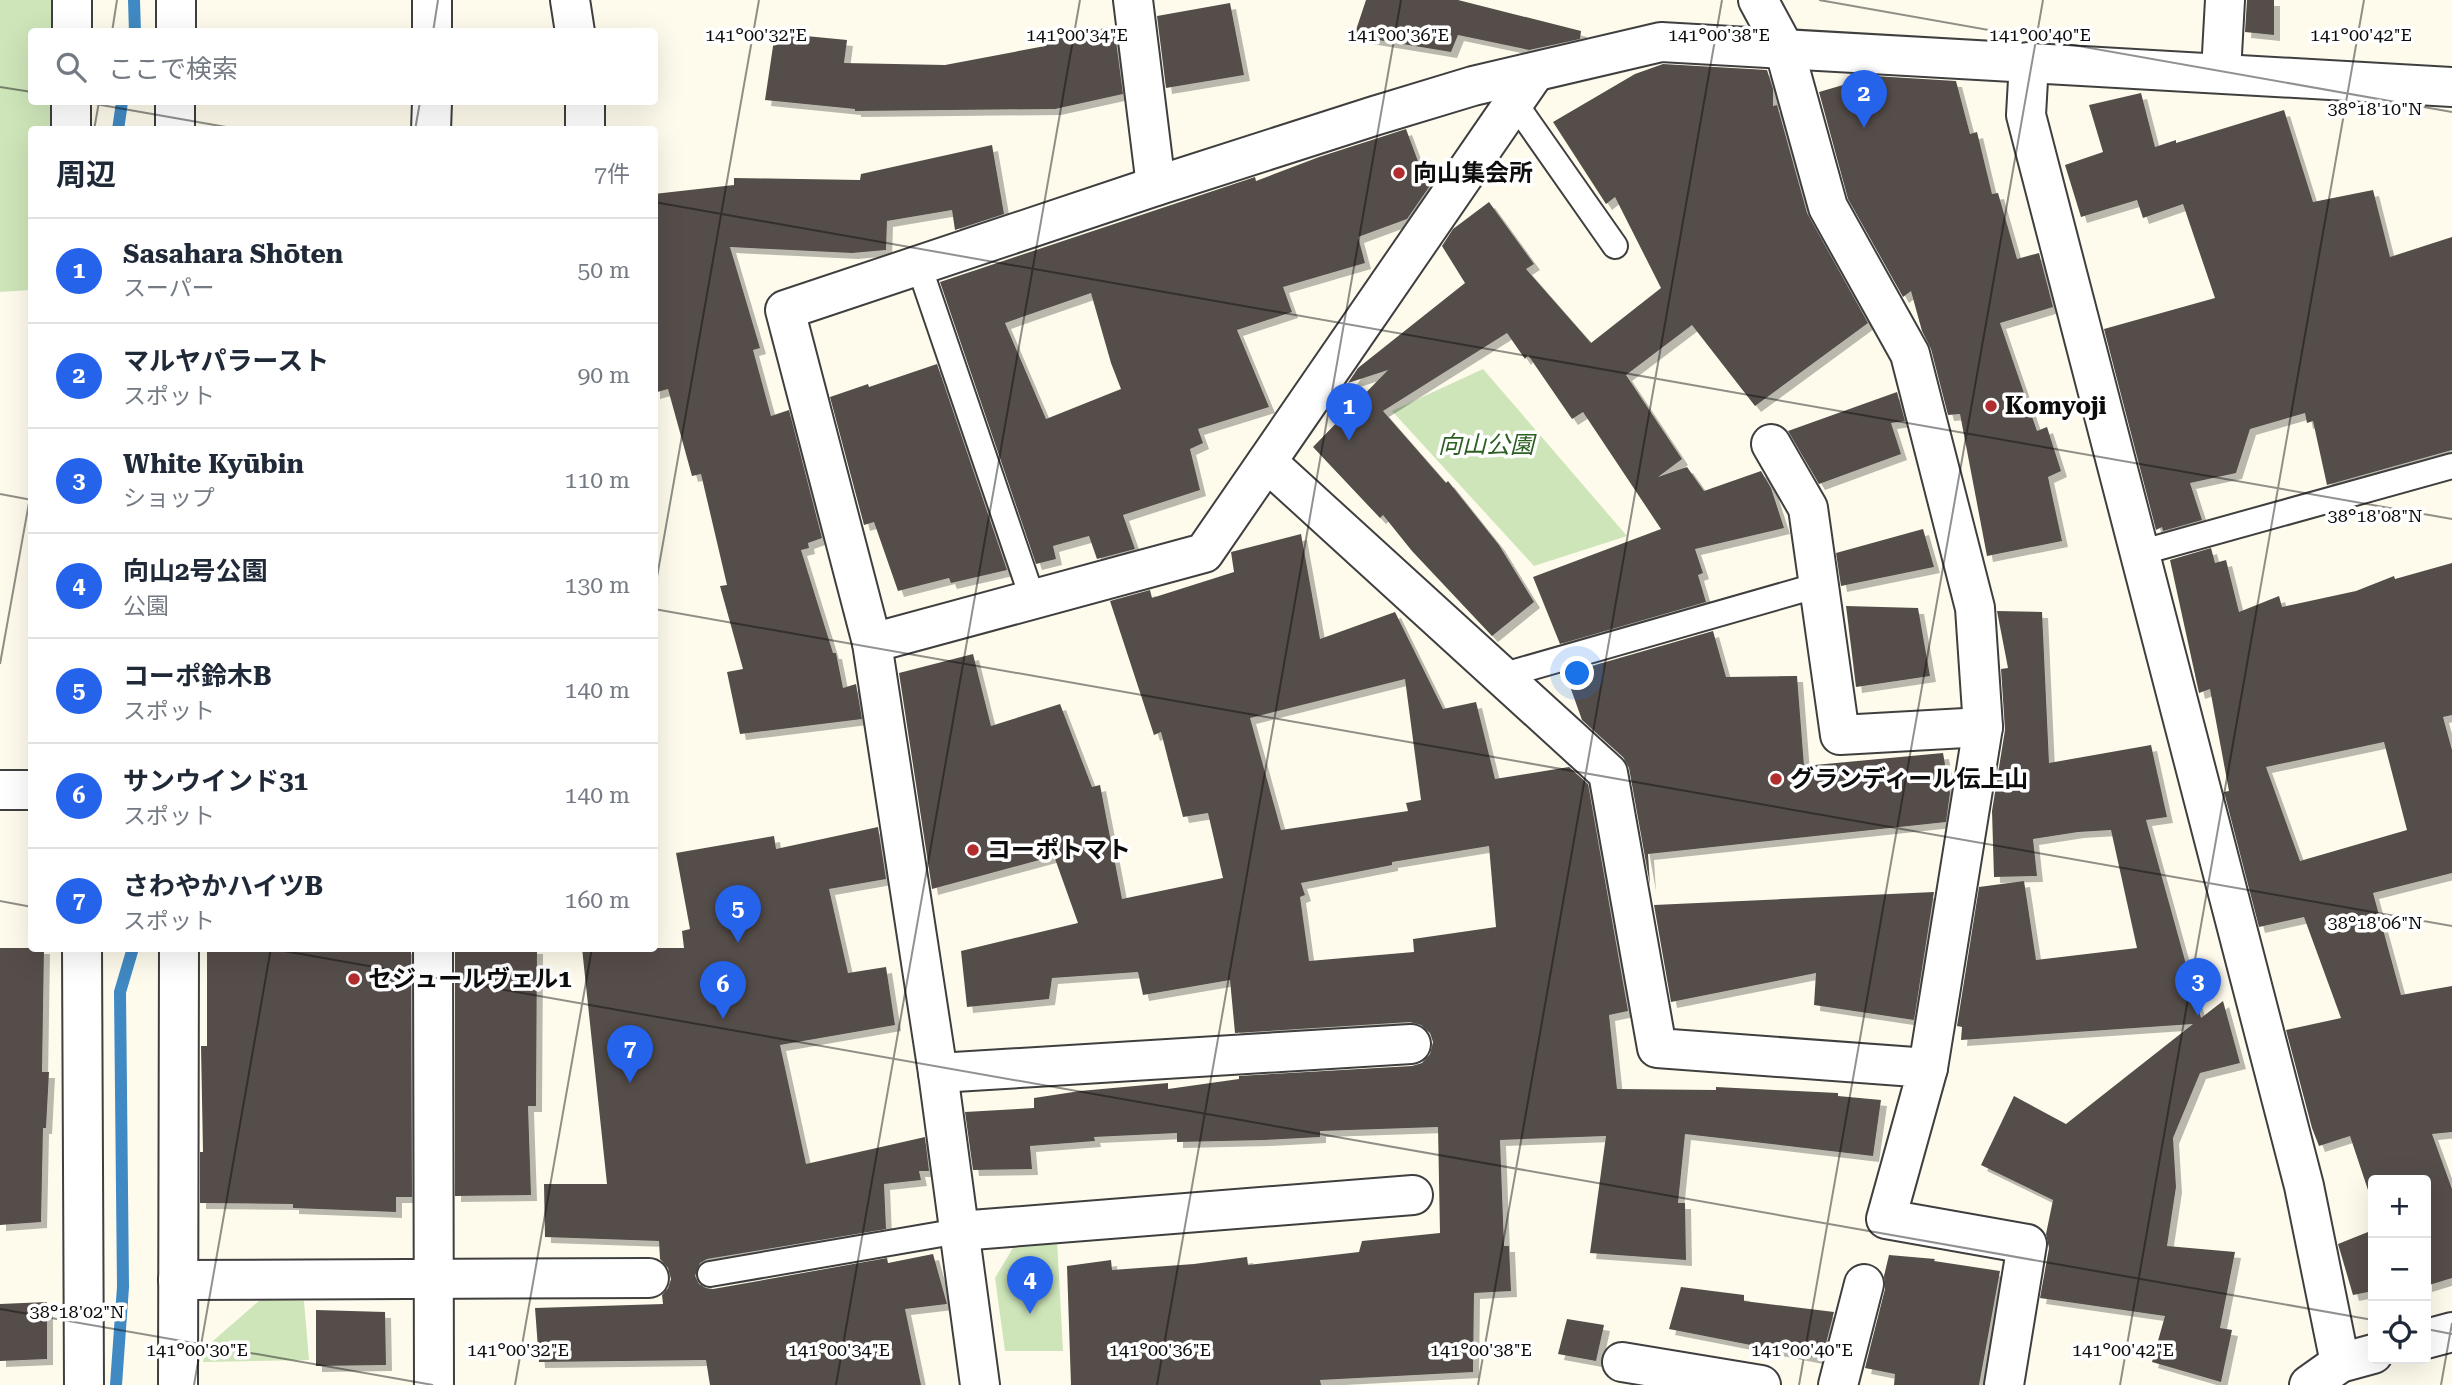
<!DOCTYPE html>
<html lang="ja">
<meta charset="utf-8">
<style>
body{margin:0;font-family:"Roboto Serif","Noto Sans JP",serif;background:#f6f6f7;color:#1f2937}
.controls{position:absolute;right:21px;bottom:21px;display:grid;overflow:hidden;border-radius:7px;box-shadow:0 7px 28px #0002}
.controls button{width:63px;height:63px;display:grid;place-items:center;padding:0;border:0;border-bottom:2px solid #e0e1e3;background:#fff;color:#1f2937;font:35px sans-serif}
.you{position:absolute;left:1578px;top:674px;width:24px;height:24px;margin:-18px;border:5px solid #fff;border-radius:50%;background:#1a73e8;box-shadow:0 0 0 10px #1a73e833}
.badge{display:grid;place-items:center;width:46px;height:46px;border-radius:50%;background:#2563eb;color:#fff;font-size:23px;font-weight:700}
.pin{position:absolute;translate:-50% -58px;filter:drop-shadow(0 2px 4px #0008)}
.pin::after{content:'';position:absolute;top:37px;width:24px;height:21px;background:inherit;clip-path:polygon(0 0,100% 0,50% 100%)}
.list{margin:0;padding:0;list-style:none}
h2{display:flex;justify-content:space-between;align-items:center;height:91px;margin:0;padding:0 28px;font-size:30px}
h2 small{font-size:23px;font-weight:400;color:#747a83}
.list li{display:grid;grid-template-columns:46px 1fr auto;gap:21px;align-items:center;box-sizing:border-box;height:105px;padding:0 28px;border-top:2px solid #e0e1e3}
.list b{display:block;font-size:26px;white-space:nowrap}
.list p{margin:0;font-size:23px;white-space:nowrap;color:#747a83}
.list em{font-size:23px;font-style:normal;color:#747a83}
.icon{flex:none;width:38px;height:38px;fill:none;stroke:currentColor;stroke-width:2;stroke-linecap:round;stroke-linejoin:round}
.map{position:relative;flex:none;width:2452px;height:1385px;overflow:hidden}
.search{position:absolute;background:#fff;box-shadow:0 7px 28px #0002;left:28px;top:28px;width:630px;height:77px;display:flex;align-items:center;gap:18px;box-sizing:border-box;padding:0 24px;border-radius:7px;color:#747a83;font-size:26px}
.panel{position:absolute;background:#fff;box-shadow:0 7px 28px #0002;left:28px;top:126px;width:630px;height:826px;border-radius:7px}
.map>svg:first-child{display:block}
.green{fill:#cee5b9}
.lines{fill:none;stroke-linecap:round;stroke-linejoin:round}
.stream{stroke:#4189c3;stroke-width:12}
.building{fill:#544e49;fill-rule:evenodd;filter:url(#shadow)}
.lane-casing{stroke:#3f3f3f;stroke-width:28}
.street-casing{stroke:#3f3f3f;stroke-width:42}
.lane{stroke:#fff;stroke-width:24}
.street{stroke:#fff;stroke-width:38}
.ticks{fill:none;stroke:#0c0c0c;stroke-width:2;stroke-opacity:0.45}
.poi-dot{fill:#b22e2e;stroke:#fff;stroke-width:2.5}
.labels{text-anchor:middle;stroke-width:7;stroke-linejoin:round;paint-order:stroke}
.poi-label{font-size:24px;font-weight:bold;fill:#0c0c0c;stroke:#fff;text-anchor:start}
.park-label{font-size:24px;font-style:italic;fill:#2b5f21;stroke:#fff}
.ticks-label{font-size:18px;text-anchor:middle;fill:#0c0c0c;stroke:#fff;stroke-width:7;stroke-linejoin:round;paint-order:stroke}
</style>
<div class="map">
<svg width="2452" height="1385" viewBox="0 0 2452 1385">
<defs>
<filter id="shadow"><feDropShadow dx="6" dy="6" stdDeviation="0" flood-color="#0004"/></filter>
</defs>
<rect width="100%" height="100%" fill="#fefbec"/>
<!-- green -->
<g class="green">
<path d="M0,0h57v31l-25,1v70h25v27l-25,1 -1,160 -31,2z"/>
<path d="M1483,369l144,167 -93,30 -142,-155z"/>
<path d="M1057,1240l6,111h-58l-10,-73 22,-37z"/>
<path d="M260,1300l44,1 5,59 -106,2 3,-15z"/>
</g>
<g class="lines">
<!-- stream -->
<g class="stream">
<path d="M134,0l1,32"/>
<path d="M118,130l4,-28"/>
<path d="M116,1385l7,-98 -3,-295 13,-44"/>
</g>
</g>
<!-- building -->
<g class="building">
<path d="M1366,0h92l123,31 -1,8 -51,11 -71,-15 -7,17 -97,-16z"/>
<path d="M2247,0h27v35l-29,-3z"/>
<path d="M1230,3l14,72 -78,13 -9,-72z"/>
<path d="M1114,26l9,68 -68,15 -200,2v-2l-90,-9 10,-67 72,7 -3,23 101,2 100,-19 -1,-4z"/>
<path d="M1663,64l104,6 6,19v17l4,-1 30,108 61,110 -113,83 -63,-81 -66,50 56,84 -24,18 29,-10 17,24 57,-20 10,17 13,40 -89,21 8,24 -5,2 8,27 -146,42 -27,-67 128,-48 -78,-117 -11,7 -44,-64 -3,4 -18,-26 -124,78 63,72 2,-2 51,64 35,57 -42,34 -80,-85 -29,-36 -3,3 -67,-71 75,-77 -40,13 10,-15 107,-85 -23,-37 11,-17 36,-27 45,62 -8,5 65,74 70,-55 -46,-91 -9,7 -53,-82 82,-48z"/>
<path d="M1874,76l82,5 14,53 7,-2 15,62 6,-1 19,66 22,-6 14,54 -53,16 37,108 10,-4 14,44 -13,6 14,64 -75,15 -27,-142 -12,1 -17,-66 -9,-18 -11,-40 -8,6 -55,-98 -29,-107z"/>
<path d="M2141,93l14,54 21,-7v3l108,-33 29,92 60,-12 17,67 62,-20v213l-125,35 -14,-64 -6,2 -2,-10 -55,16 -14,44 -46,10 12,37 -39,11 -1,-4 -6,3 -52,-201 111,-31 -32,-94 -40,14 -6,-18 -56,17 -16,-52 38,-13 -14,-47z"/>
<path d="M1406,129l13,35 11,-4 6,17 -29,42 -49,18 7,26 -82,24 9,25 -55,18 32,77 -71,22 5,14 -13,6 10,41 -77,25 12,34 -38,10 -8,-23 -36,10 3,13 -20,5 -96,-282 315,-105 1,4 63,-24zM1091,293l20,70 10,26 -75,30 -41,-96z"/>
<path d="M992,145l12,69 -49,16 -3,-20 -65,11 -1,29 -34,3 -122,-6 30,101 -7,2 18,66 18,-6 33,128 -14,5 1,5 -8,2 32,103h3l7,35 13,-4 6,35 -122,15 -13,-62 16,-3 -23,-83 7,-1 -26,-111 -9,2 -24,-87 -14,4v-199l80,-9v-7l126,2 1,-6z"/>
<path d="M937,364l70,206 -56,13 -2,-5 -51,13 -24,-69 -10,3 -34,-128 38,-13 1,3z"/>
<path d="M1897,392l8,29 -14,2 10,31 -82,30 -31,-53z"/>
<path d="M1923,529l11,38 -93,19 -5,-33z"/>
<path d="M1301,534l19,105 75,-27 48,97 33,-7 19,77 74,-12 19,17 40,227 -19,4 8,74 99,1v-3l122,6v3l43,4 -8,56 -188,-22 -7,69h7l1,57 -96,-7 16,-117 -106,4 4,106h5l2,45 -37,2 -1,79 -153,8 1,5h-250l-4,-119 44,-6 1,10 82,-6 53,-7 1,8 111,-13 3,-11 78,-8 -2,-106 -118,4v6l-55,3 -88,2v-9l-83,4 1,4 -65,5 2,23 -59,1 -8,-58 69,-4v-10l46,-7 88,-8v6l71,-10v-3l173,-10 10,-3 8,-9 3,-12 -3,-9 -9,-8 -11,-3 -175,11 -5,-53 -87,15 -5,-23 -86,6 -3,21 -82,8 -6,-56 117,-28 -24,-67 -122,33 -33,-216 74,-19 18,72 69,-22 32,83 8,-2 22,114 101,-21 -15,-65 -25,4 -22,-85 -7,3 -44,-134 40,-11 2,8 82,-26 -3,-20zM1405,679l16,121 -15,3 2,8 -127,19 -31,-112zM1489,846l7,81 -83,12 1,13 -105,9 -9,-64 5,-2 -4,-12 91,-18v-3z"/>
<path d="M2211,548l4,15 11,-3 13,52 40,-16 3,11 74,-16 38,-15 1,3 57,-16v152l-9,2 9,33v123l-79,20 28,102 51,-9v146l-20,2 20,55v89l-26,8v-106h-53v25l-23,-69 -31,10 -7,-18 -26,-98 55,-12 -37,-101 -45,10 -35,-135 5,-1 -19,-102 -11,4 -29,-133zM2384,742l23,88 -107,31 -34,-94z"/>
<path d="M1846,606l72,2 12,68 -74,11z"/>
<path d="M1997,611l45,1 7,151 102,-18 16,72 -21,3 55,198 22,-17 17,62 -40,10 -27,65 3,49 -9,59 68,6 -15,76 12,2 -11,52 -69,-20 13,-46 -125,-18 9,-50 -3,-14 7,-34 -72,-35 33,-69 52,28 127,-100 -232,16 1,-13 -5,-1 22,-139 45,-6 12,79 101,-12 -26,-118 -33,2 -45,7 4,37 -43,1 -2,-66 13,-81 -4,-61 7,-1z"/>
<path d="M1713,631l13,46 71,-1 7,90 139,-13 7,40 -4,29 -298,32 2,31 -21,-117 -6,-11 -41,-37 -15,-42 6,-2 -2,-4z"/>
<path d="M878,827l8,52 -57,10 19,84 38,-6 9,58 -115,20 26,119 119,-27 4,34h-10l2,9 -37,4 2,45 -179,30 -7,4 -5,13 4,8 7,4 7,1 174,-31 1,5 45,-9 14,50 -42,5 16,76h-211l-4,-25 -167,2 -4,-54 128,-4 -1,-9 6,-7 3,-9 -3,-11 -8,-9 -1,-18 -114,-4 -1,-53h63l-25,-236h102l-2,-17 8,-2 -14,-76 98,-17 2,13z"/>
<path d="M1934,892l-20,128 -100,-15 2,-32 -145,29 -17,-97z"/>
<path d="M0,948h44l-2,124h7l-3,56h-3l-2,94 -41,3z"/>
<path d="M207,948h84v3l120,-3 1,249h-16v15l-103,-4v-4l-93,-1v-51h3l-2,-106h6z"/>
<path d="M455,948h82l-1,158h-8l3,89 -76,1z"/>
<path d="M2373,1230v61l-20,4 -15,-51z"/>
<path d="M1889,1255l46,4 -1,2 66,10 -21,114h-85l1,-11 -30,-6 20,-79 -1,-13z"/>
<path d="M1681,1287l63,8v6l90,11 -12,47 -153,-30z"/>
<path d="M47,1302v57l-47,2v-57z"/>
<path d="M316,1310l69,2 1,53 -70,1z"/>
<path d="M1567,1319l37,6 -8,36 -38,-7z"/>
</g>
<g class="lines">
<!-- lane casing -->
<g class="lane-casing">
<g id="lane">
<path d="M1514,102l101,144"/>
<path d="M919,266l114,334"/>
<path d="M2139,553l313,-87"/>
<path d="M1501,676l318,-91"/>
<path d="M710,1274l249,-43"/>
</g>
</g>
<!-- street casing -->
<g class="street-casing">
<g id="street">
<path d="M570,0l5,32"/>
<path d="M1133,0l23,186"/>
<path d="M1758,0l26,48 44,159 82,147 65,254 8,119 -55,341"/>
<path d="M72,32v-32"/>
<path d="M176,32v-32"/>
<path d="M432,32v-32"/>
<path d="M2029,62l-3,53 278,1071 36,177"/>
<path d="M2221,72l4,-72"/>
<path d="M585,102v28"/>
<path d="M71,130v-28"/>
<path d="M175,130v-28"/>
<path d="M431,130l1,-28"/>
<path d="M1771,444l37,64 32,227 143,-8"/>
<path d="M1267,462l341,311 49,275 271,20 -42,151 141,25 -23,141"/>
<path d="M872,643l332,-90 331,-481"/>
<path d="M0,790h32"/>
<path d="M82,948l2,437"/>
<path d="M433,948l1,437"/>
<path d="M938,1073l473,-29"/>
<path d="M959,1231l454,-36"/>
<path d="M178,1280l471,-2"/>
<path d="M2426,1339l26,-7"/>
<path d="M1622,1362l139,23"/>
<path d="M178,1385l1,-437"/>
<path d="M980,1385l-42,-312 -66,-430 -87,-333 371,-124 218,-70 99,-30 188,-44 791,45"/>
<path d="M1838,1385l26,-101"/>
<path d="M2309,1385l31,-22 33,-9"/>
</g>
</g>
<!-- lane -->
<use href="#lane" class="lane"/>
<!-- street -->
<use href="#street" class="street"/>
</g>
<!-- ticks -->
<path class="ticks" d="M1819,0l633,112M112,32l5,-32M433,32l5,-32M0,87l32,5M84,102l159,28M94,130l5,-28M415,130l5,-28M654,202l1798,317M0,494l32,6M654,594l105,-594M654,609l1798,317M0,664l32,-178M0,901l32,6M267,948l2106,372M0,1309l433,76M2426,1329l26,5M194,1385l77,-437M515,1385l77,-437M836,1385l244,-1385M1157,1385l244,-1385M1478,1385l244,-1385M1799,1385l244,-1385M2120,1385l244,-1385M2441,1385l11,-62"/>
<!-- markers -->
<g class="poi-dot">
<circle cx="1399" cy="173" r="7"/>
<circle cx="1991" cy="406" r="7"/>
<circle cx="1776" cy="779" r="7"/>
<circle cx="973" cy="850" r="7"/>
<circle cx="354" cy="979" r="7"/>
</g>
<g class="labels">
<!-- poi labels -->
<g class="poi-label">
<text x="1413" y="181">向山集会所</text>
<text x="2005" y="414">Komyoji</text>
<text x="1790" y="787">グランディール伝上山</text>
<text x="987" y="858">コーポトマト</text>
<text x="368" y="987">セジュールヴェル1</text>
</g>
<!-- park labels -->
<g class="park-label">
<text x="1486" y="453">向山公園</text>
</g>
</g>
<g class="ticks-label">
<text x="756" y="41">141°00'32"E</text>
<text x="1077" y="41">141°00'34"E</text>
<text x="1398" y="41">141°00'36"E</text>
<text x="1719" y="41">141°00'38"E</text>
<text x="2040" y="41">141°00'40"E</text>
<text x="2361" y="41">141°00'42"E</text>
<text x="2375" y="115">38°18'10"N</text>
<text x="2375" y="522">38°18'08"N</text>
<text x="2375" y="929">38°18'06"N</text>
<text x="77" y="1318">38°18'02"N</text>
<text x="197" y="1356">141°00'30"E</text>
<text x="518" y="1356">141°00'32"E</text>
<text x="839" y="1356">141°00'34"E</text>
<text x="1160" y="1356">141°00'36"E</text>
<text x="1481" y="1356">141°00'38"E</text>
<text x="1802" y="1356">141°00'40"E</text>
<text x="2123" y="1356">141°00'42"E</text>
</g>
</svg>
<div class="controls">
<button>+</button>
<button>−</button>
<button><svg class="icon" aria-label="locate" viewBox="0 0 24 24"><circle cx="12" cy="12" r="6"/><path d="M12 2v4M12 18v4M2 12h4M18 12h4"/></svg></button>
</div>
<div class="you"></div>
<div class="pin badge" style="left:1349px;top:441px">1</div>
<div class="pin badge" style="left:1864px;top:128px">2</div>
<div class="pin badge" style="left:2198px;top:1016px">3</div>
<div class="pin badge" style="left:1030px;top:1314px">4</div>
<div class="pin badge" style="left:738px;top:943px">5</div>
<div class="pin badge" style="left:723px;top:1019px">6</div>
<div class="pin badge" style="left:630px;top:1083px">7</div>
<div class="search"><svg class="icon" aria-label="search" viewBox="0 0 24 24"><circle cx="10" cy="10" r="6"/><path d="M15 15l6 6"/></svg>ここで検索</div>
<section class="panel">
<h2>周辺<small>7件</small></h2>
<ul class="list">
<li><span class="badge">1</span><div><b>Sasahara Shōten</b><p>スーパー</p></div><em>50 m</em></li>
<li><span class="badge">2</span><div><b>マルヤパラースト</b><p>スポット</p></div><em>90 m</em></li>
<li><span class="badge">3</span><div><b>White Kyūbin</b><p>ショップ</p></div><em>110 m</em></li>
<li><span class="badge">4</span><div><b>向山2号公園</b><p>公園</p></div><em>130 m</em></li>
<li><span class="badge">5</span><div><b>コーポ鈴木B</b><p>スポット</p></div><em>140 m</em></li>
<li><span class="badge">6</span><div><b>サンウインド31</b><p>スポット</p></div><em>140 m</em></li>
<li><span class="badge">7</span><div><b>さわやかハイツB</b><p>スポット</p></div><em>160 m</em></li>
</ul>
</section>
</div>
